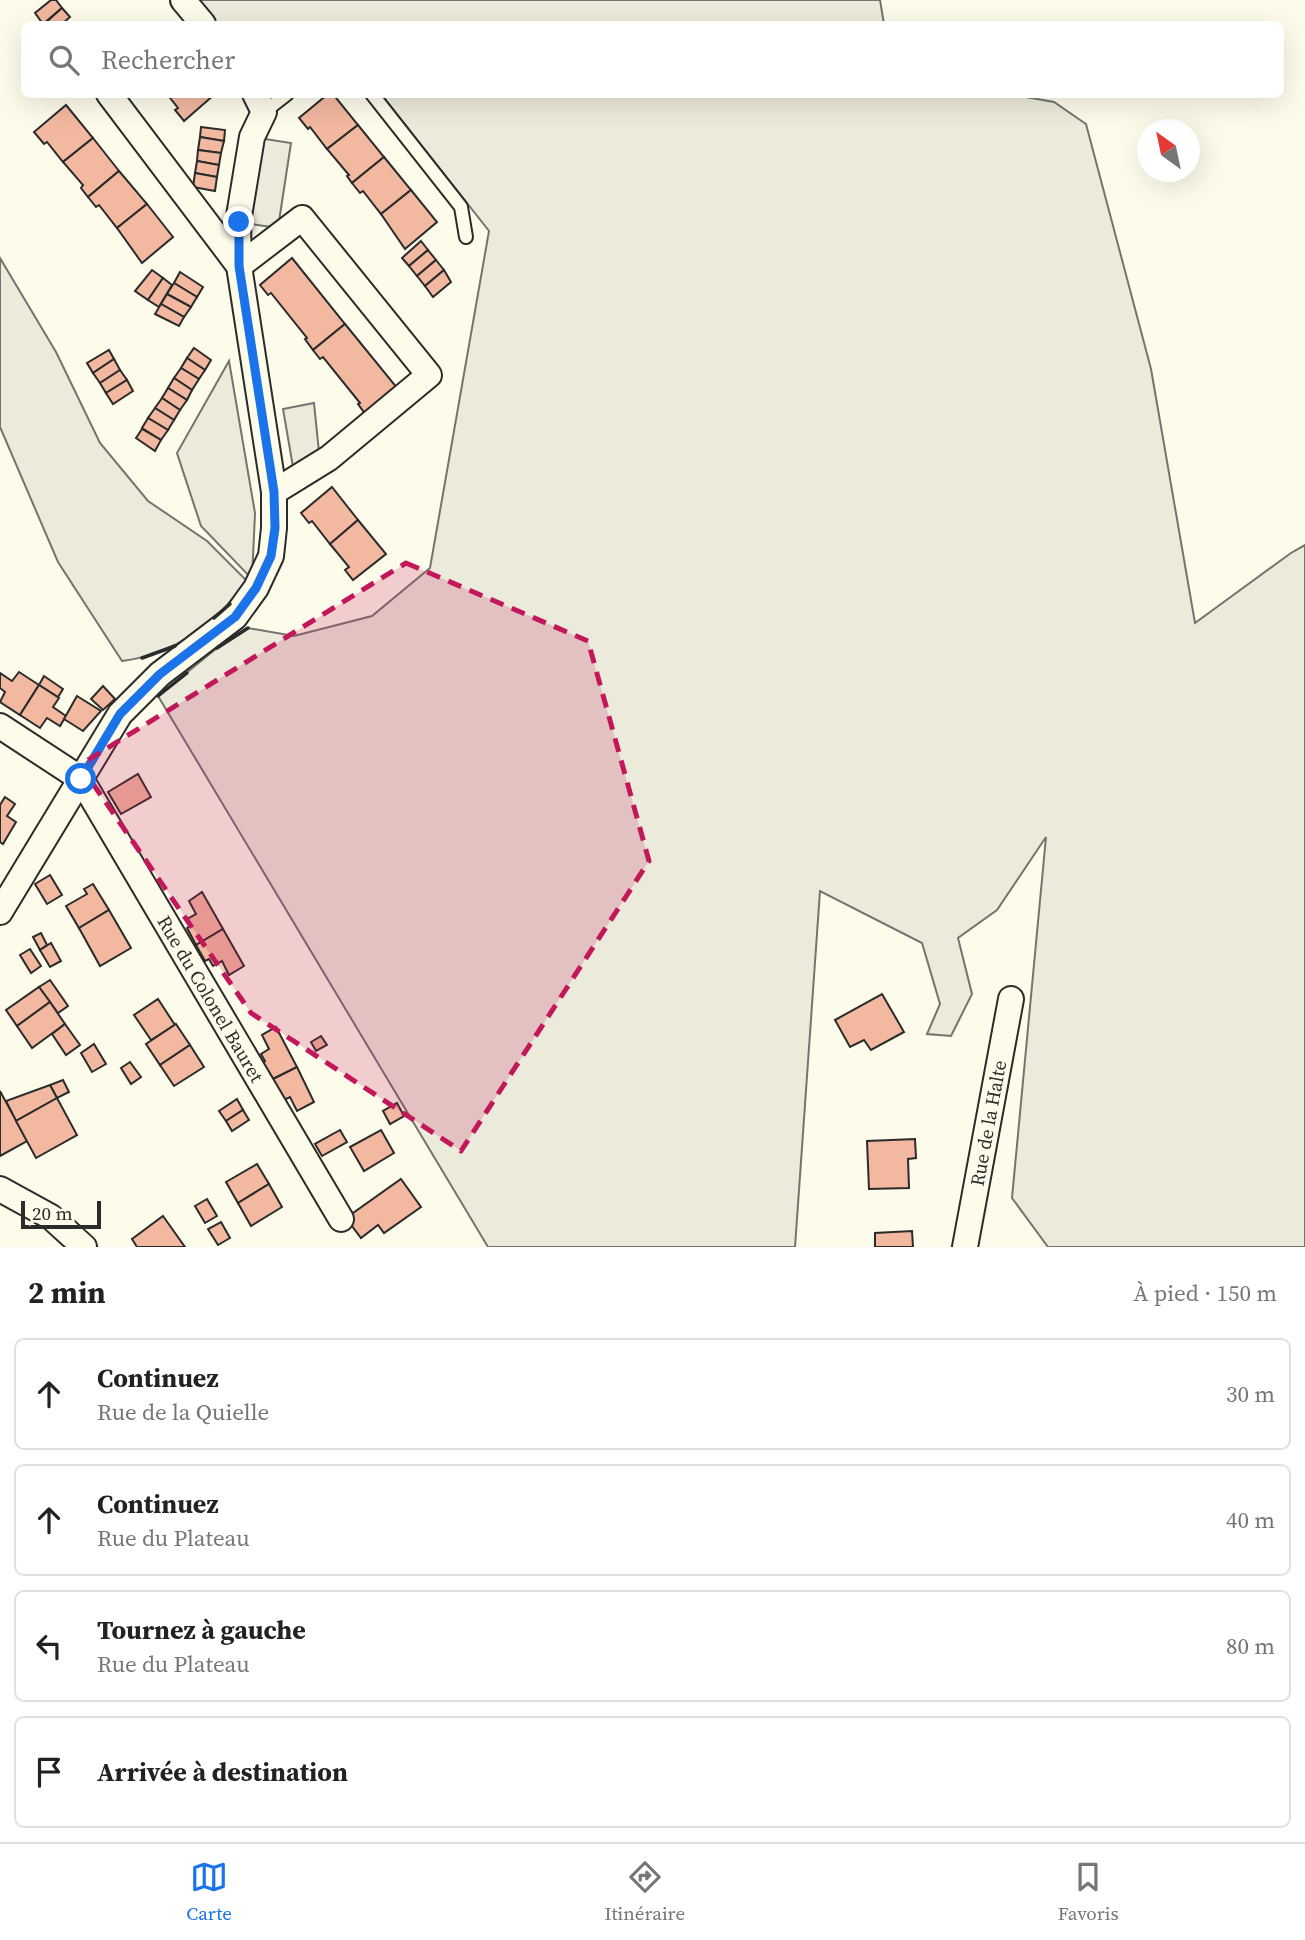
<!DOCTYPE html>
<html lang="fr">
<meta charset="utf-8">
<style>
body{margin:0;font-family:"Source Serif 4",serif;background:#f6f6f6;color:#222}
.compass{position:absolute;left:1137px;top:119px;width:63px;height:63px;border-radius:50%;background:#fff;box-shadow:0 7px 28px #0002;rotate:327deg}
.scale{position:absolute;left:21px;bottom:18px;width:80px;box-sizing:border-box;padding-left:7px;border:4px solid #2b2b2b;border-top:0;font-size:19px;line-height:24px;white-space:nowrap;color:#2b2b2b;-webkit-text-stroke:5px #fdfbea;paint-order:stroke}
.stop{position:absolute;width:21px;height:21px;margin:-16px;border:5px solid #1a73e8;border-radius:50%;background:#fff}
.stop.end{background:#1a73e8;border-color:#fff;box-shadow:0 2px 7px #0008}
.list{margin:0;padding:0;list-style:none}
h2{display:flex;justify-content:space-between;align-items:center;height:91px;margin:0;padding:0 28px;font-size:30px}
h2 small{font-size:23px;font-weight:400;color:#767676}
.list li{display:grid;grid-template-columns:46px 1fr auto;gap:21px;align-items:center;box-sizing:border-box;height:112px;margin:0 14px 14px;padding:0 14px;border:2px solid #e0e0e0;border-radius:10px}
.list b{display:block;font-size:26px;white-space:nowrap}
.list p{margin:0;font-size:23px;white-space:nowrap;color:#767676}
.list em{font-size:23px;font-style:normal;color:#767676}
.icon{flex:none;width:38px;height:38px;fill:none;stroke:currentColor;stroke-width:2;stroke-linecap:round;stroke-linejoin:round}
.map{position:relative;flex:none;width:1305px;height:1247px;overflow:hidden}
.search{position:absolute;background:#fff;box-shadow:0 7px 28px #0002;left:21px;right:21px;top:21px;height:77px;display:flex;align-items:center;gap:18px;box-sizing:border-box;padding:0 24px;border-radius:10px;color:#767676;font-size:26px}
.sheet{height:595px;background:#fff}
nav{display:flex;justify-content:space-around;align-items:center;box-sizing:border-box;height:98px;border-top:2px solid #e0e0e0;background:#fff;font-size:19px;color:#767676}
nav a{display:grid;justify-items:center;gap:4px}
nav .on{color:#1a73e8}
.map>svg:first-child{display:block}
.green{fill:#ecebdb;stroke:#74746e;stroke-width:2}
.parking{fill:#eceadb;stroke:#74746e;stroke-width:2}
.building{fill:#f2b8a0;stroke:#2b2b2b;stroke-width:2}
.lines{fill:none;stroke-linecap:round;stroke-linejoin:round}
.lane-casing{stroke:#2b2b2b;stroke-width:16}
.street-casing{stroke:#2b2b2b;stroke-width:28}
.lane{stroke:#fdfbea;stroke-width:12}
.street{stroke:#fdfbea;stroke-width:24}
.wall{stroke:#2b2b2b;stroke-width:3.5}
.route{stroke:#1a73e8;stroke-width:9}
.marked{fill:#c2185b;fill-opacity:0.2;stroke:#c2185b;stroke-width:5;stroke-dasharray:14 9;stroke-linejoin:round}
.labels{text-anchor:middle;stroke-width:5;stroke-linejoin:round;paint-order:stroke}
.street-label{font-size:19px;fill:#2b2b2b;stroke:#fdfbea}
</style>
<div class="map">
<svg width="1305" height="1247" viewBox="0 0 1305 1247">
<rect width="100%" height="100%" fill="#fdfbea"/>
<!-- green -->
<g class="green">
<path d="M183,0h697l4,24h-681z"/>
<path d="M1009,94l45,8 32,22 65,245 44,254 96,-70 14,-8v702h-257l-36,-49 34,-361 -49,73 -39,28 14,56 -21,42 -24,-2 13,-30 -18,-61 -102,-52 -25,356h-307l-330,-551 59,-48 31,-20 46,8 78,-20 58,-48 59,-337 -107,-136z"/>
<path d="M0,258l56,94 44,91 48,58 59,40 40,40c-31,42 -72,73 -125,80l-64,-99 -58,-135z"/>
<path d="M229,361l26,152 -3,66 -51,-53 -24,-73z"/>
</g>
<!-- parking -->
<g class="parking">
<path d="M252,137l39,6 -13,85 -40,-6z"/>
<path d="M314,403l6,59 -27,5 -10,-58z"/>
</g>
<!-- building -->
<g class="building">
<path d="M51,0h5l6,8 -19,16 -8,-11z"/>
<path d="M62,8l8,9 -8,7h-18z"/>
<path d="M167,94h48l-31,27 -9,-11 3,-2z"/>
<path d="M328,94h5l25,31 -31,24 -17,-22 -2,2 -9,-11z"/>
<path d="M66,105l27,33 -30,24 -16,-20 -3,2 -10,-12z"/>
<path d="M358,125l26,32 -32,26 -5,-7 2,-1 -22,-26z"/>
<path d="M201,127l24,3 -1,11 -24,-4z"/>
<path d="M200,137l24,4 -3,12 -23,-3z"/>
<path d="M93,138l26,33 -31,26 -7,-9 2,-3 -20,-23z"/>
<path d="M198,150l23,3 -2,12 -22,-4z"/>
<path d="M384,157l27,33 -30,24 -18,-23 -3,2 -8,-10z"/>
<path d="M197,161l22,4 -2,12 -22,-4z"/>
<path d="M119,171l28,33 -30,24 -18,-23 -3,2 -8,-10z"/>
<path d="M195,173l22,4 -2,14 -22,-4z"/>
<path d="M411,190l26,32 -32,27 -24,-35z"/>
<path d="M147,204l26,33 -31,26 -25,-35z"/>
<path d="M421,241l7,9 -19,16 -7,-8z"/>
<path d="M428,250l8,10 -19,16 -8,-10z"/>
<path d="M292,258l53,66 -32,26 -8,-11 2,-1 -36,-45 -3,2 -8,-10z"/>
<path d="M436,260l8,10 -19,16 -8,-10z"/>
<path d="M152,270l11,8 -15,22 -13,-9z"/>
<path d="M444,270l7,12 -18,15 -8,-11z"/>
<path d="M180,272l23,15 -6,10 -23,-14z"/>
<path d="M163,278l9,7 -13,22 -11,-7z"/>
<path d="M174,283l23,14 -6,10 -24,-13z"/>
<path d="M167,294l24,13 -7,10 -23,-13z"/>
<path d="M161,304l23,13 -5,9 -24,-12z"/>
<path d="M345,324l53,65 -32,26 -8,-11 2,-1 -37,-46 -3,2 -7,-9z"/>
<path d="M194,348l17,12 -6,10 -18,-12z"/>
<path d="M109,350l5,9 -21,14 -6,-10z"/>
<path d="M187,358l18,12 -6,9 -18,-11z"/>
<path d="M114,359l6,11 -20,13 -7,-10z"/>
<path d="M181,368l18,11 -7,11 -18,-12z"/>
<path d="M120,370l7,10 -21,13 -6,-10z"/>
<path d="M174,378l18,12 -5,10 -19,-12z"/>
<path d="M127,380l6,11 -20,13 -7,-11z"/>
<path d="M168,388l19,12 -7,10 -18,-12z"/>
<path d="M162,398l18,12 -6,10 -19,-12z"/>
<path d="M155,408l19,12 -6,10 -20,-12z"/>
<path d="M148,418l20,12 -7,10 -19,-12z"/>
<path d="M142,429l19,11 -6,11 -19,-13z"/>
<path d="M332,487l26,33 -28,24 -18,-23 -3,2 -8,-10z"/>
<path d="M358,520l28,34 -33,26 -8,-10 4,-3 -19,-23z"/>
<path d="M19,672l20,13 -19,30 -20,-13 5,-10 -5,-4v-15l12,8z"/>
<path d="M44,676l19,13 -5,8 -19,-12z"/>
<path d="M39,685l20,13 -6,9 13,9 -6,10 -13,-8 -7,10 -20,-13z"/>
<path d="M103,686l12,13 -12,11 -12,-11z"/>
<path d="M77,696l24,15 -18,20 -19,-12z"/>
<path d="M138,774l13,23 -30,17 -13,-22z"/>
<path d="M5,797l10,7 -8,12 9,6 -13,22 -3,-2v-37z"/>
<path d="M50,875l12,20 -15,9 -12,-20z"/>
<path d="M93,884l16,26 -30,18 -13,-22 21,-12 -3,-5z"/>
<path d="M202,892l21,37 -27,16 -9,-17 3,-2 -3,-7 9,-5 -7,-13z"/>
<path d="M109,910l22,38 -31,18 -21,-38z"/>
<path d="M223,929l21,37 -15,9 -7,-14 -9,5 -4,-7 -4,2 -9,-16z"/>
<path d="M41,933l6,12 -7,5 -7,-13z"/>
<path d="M51,943l10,18 -11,6 -10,-17z"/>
<path d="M30,949l11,17 -10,7 -11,-18z"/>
<path d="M50,980l18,26 -10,7 -19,-26z"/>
<path d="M39,987l11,15 -33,24 -11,-16z"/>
<path d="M882,994l22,38 -33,18 -7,-10 -14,7 -15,-27z"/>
<path d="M158,999l17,26 -24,15 -17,-25z"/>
<path d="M50,1002l15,22 -33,24 -15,-22z"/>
<path d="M65,1024l15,21 -14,10 -14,-21z"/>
<path d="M176,1024l14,21 -30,20 -14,-21z"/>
<path d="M276,1027l21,40 -26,13 -10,-17 4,-2 -4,-7 8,-5 -7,-14z"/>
<path d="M321,1036l6,9 -11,6 -5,-9z"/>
<path d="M94,1044l12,20 -14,8 -11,-19z"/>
<path d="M190,1045l14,22 -30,19 -14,-21z"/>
<path d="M130,1062l11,15 -10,7 -10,-16z"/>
<path d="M297,1067l17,35 -17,9 -7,-14 -8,4 -11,-21z"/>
<path d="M63,1080l6,12 -12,6 -7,-13z"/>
<path d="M50,1085l7,13 -41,23 -10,-20z"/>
<path d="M0,1091l27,50 -27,15z"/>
<path d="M57,1098l20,37 -41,23 -20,-37z"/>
<path d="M237,1099l6,11 -17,11 -7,-10z"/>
<path d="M397,1103l7,13 -14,8 -7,-13z"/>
<path d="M243,1110l6,10 -17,11 -6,-10z"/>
<path d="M340,1130l7,12 -25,14 -7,-12z"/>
<path d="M381,1130l13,23 -30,18 -14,-24z"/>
<path d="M915,1139l1,19 -8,1 1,29 -40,1 -2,-48z"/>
<path d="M257,1164l12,20 -31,19 -12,-21z"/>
<path d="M401,1179l20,28 -37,26 -6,-8 -17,13 -15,-20z"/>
<path d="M269,1184l13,23 -31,19 -13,-23z"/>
<path d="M207,1199l10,17 -12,7 -10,-17z"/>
<path d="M163,1216l22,31h-48l-5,-8z"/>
<path d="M221,1222l9,16 -12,7 -10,-16z"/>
<path d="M912,1231l1,16h-38v-14z"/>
</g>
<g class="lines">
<!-- lane casing -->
<g class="lane-casing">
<g id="lane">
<path d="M372,94l89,113 5,30"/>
<path d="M264,112l23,-18"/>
</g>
</g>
<!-- street casing -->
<g class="street-casing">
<g id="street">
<path d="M183,0l20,24"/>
<path d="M109,94l130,172 63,-48 127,157 -100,83 -55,34"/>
<path id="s1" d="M0,726l81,53 260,440"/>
<path d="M0,912l120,-198 40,-40 75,-57 21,-29 15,-32 3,-28v-36l-35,-226 -1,-44 14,-85 12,-25 -9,-18"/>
<path d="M0,1189l51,28 33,30"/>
<path id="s2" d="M965,1247l46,-248"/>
</g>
</g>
<!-- lane -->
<use href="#lane" class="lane"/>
<!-- street -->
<use href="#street" class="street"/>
<!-- wall -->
<g class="wall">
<path d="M214,618l16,-14"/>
<path d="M217,648l31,-20"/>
<path d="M142,658l33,-12"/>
<path d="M158,696l29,-23"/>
</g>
</g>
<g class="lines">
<!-- route -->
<path class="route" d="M81,779l39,-65 40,-40 75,-57 21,-29 15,-32 4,-28 -1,-36 -35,-226v-44"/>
</g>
<!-- marked area -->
<path class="marked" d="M406,563l182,78 61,220 -188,290 -210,-138 -171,-248z"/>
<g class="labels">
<!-- street labels -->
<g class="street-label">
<text dy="7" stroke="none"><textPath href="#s1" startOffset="352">Rue du Colonel Bauret</textPath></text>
<text dy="7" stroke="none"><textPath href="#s2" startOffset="126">Rue de la Halte</textPath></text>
</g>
</g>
</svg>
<svg class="compass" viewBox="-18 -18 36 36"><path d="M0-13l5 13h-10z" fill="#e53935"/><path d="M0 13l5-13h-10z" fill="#767676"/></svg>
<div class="scale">20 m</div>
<div class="stop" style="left:81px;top:779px"></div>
<div class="stop end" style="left:239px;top:222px"></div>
<div class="search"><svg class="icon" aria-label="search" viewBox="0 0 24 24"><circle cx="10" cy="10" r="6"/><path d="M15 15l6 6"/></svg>Rechercher</div>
</div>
<section class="sheet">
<h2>2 min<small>À pied · 150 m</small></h2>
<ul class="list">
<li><svg class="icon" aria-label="ahead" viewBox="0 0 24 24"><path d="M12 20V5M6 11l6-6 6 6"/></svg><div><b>Continuez</b><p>Rue de la Quielle</p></div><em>30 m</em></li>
<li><svg class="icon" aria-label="ahead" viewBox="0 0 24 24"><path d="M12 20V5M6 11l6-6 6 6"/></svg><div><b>Continuez</b><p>Rue du Plateau</p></div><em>40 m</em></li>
<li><svg class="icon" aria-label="left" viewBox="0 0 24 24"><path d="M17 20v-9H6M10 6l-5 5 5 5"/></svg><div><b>Tournez à gauche</b><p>Rue du Plateau</p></div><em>80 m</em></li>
<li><svg class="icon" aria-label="arrive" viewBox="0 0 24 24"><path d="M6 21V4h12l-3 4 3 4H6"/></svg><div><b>Arrivée à destination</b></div></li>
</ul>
</section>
<nav>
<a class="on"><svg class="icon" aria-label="map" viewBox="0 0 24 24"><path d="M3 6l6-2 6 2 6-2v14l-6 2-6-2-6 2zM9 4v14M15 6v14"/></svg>Carte</a>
<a><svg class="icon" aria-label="directions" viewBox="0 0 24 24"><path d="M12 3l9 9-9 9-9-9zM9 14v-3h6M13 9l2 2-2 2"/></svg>Itinéraire</a>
<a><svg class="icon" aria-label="saved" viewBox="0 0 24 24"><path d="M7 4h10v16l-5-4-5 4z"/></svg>Favoris</a>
</nav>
